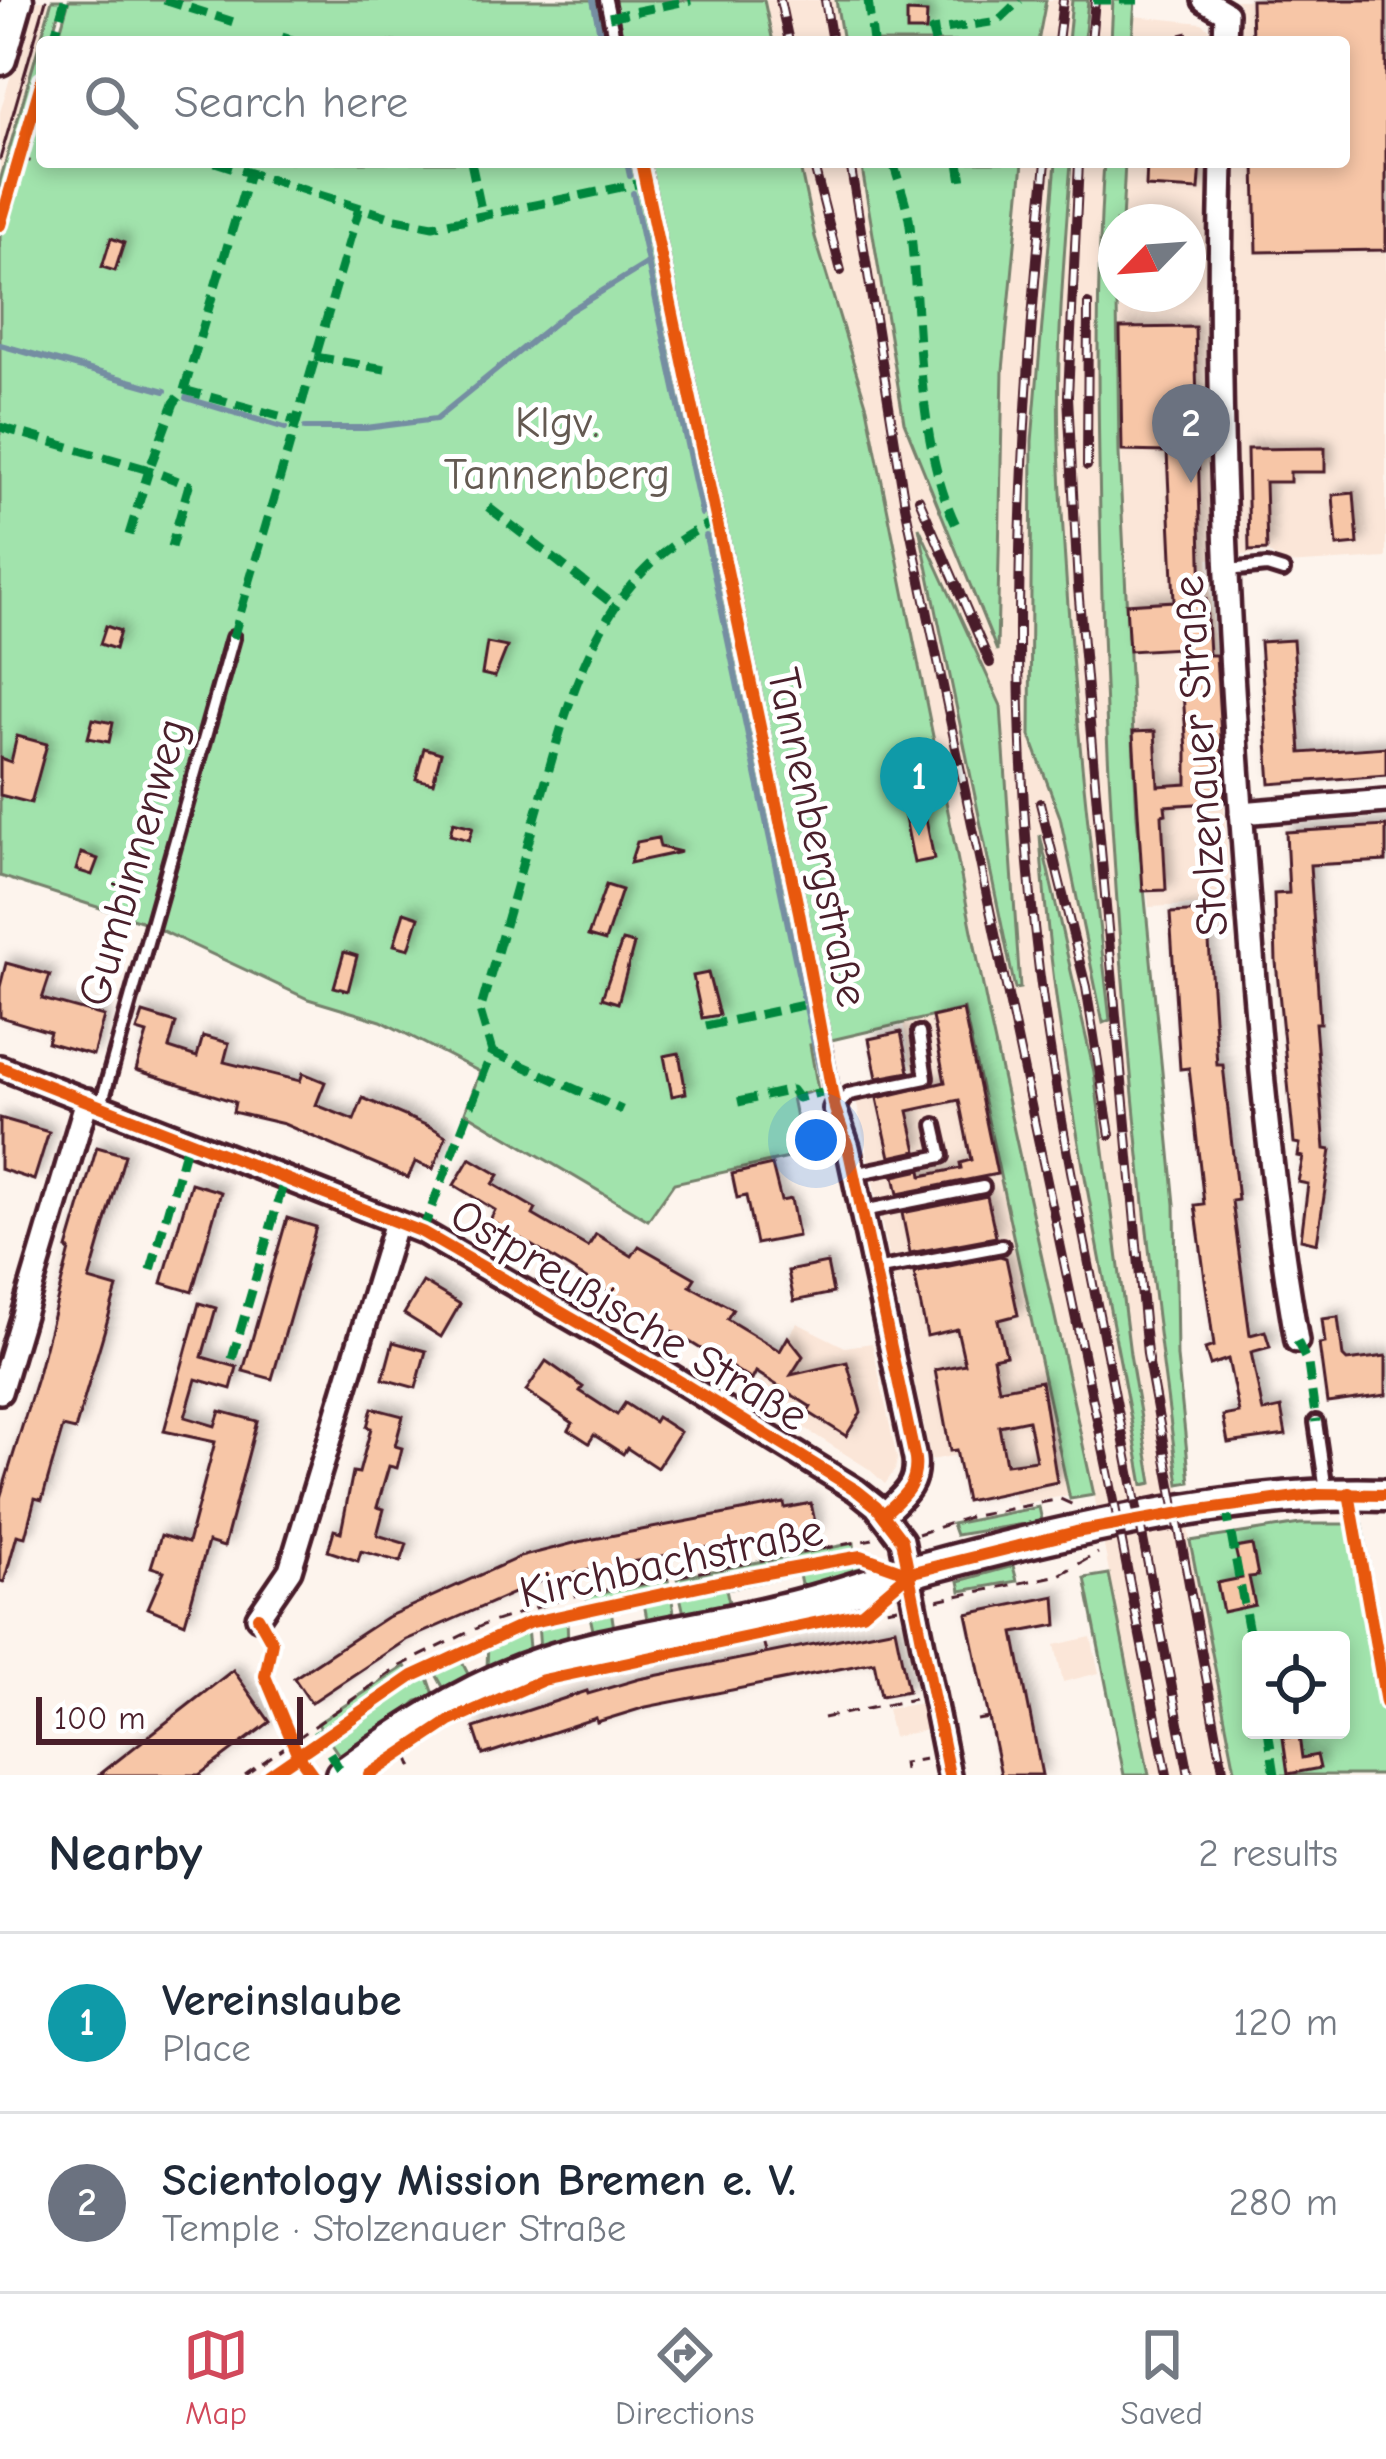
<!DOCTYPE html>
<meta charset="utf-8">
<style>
body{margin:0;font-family:"Comic Neue",sans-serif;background:#f6f6f7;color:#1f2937}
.controls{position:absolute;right:36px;bottom:36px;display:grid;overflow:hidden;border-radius:12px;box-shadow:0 6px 18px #0003}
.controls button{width:108px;height:108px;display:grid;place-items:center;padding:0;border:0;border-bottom:3px solid #e0e1e3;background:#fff;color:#1f2937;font:60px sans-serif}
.compass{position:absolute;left:1098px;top:204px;width:108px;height:108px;border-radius:50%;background:#fff;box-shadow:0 6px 18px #0003;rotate:245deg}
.scale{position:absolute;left:36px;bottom:30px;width:267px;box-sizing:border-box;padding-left:12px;border:6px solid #4a1f2b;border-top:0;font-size:33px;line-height:42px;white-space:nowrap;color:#4a1f2b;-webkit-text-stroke:9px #fff;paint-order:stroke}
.you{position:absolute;left:816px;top:1140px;width:42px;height:42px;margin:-30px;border:9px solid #fff;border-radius:50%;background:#1a73e8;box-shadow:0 0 0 18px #1a73e833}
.badge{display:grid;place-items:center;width:78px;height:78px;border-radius:50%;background:#d1495b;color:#fff;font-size:39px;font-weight:700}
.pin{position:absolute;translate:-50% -99px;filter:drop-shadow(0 3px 6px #0008)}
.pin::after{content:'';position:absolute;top:63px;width:42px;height:36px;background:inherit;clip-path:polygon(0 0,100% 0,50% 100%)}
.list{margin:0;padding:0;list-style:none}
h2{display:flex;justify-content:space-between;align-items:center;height:156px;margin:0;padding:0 48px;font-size:51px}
h2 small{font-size:39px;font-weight:400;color:#747a83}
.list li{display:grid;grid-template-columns:78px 1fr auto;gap:36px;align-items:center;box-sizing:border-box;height:180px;padding:0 48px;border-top:3px solid #e0e1e3}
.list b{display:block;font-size:45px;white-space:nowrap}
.list p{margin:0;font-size:39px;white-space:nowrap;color:#747a83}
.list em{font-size:39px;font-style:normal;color:#747a83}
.icon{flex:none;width:66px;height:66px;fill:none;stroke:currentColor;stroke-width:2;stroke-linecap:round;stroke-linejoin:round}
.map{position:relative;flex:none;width:1386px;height:1775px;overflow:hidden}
.search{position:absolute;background:#fff;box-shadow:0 6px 18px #0003;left:36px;right:36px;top:36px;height:132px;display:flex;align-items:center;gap:30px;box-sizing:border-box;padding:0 42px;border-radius:12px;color:#747a83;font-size:45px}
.sheet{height:516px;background:#fff}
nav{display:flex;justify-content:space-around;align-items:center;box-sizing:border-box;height:168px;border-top:3px solid #e0e1e3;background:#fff;font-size:33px;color:#747a83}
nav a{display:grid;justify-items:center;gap:6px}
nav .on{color:#d1495b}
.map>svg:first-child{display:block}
.built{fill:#fbe6d8}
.green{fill:#a1e3ac;stroke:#76816c;stroke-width:3;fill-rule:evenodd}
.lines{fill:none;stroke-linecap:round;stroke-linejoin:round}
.stream{stroke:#748ea2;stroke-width:6}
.building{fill:#f7c6a7;stroke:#4a1f2b;stroke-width:3;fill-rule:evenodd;filter:url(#shadow)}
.lane-casing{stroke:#4a1f2b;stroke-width:20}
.street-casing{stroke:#4a1f2b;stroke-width:30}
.secondary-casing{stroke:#4a1f2b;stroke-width:39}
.path{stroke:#4a1f2b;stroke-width:3;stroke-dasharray:12 9;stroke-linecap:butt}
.lane{stroke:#fff;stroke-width:10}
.street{stroke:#fff;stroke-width:21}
.secondary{stroke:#fff;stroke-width:30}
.tram{stroke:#4a1f2b;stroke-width:3}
.rail-casing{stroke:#4a1f2b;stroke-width:10}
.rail{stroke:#fff;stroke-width:6;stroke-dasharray:18;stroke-linecap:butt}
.quiet{stroke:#00873e;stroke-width:9;stroke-dasharray:18 9;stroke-linecap:butt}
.cycleway-casing{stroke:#fff;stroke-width:20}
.cycleway{stroke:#e8590c;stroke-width:12}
.labels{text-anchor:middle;stroke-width:10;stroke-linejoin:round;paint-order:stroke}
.park-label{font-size:45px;fill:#645a52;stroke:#fff}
.street-label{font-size:45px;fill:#4a1f2b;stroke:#fff}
</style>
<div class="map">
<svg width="1386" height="1775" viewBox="0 0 1386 1775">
<defs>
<filter id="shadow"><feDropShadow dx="6" dy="-6" stdDeviation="6" flood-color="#0004"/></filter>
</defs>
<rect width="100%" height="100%" fill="#fdf4ed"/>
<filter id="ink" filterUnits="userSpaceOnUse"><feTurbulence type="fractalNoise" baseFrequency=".00833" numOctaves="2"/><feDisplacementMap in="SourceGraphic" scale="24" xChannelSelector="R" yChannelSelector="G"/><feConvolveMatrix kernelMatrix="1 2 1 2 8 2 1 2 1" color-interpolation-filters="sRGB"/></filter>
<g filter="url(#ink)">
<!-- built -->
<g class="built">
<path d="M33,0h19l-52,181v-69z"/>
<path d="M764,0h72l7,42h-70z"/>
<path d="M1046,0h67l-2,42h-73z"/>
<path d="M1235,0h151v558l-101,6 -17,-12 -60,7 23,344 -82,4 -12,-90 -14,-242 -4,-281h69v-72h-66l3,-60h88l-4,127 24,2 4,-129h107v-120h-105l1,-37z"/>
<path d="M1134,16l68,7 15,12v7h-85z"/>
<path d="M799,162h62l43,260 93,227 6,-279 20,-208h81l-7,105 26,694 27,304 16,129 13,90 57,291h-87l-55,-280 -104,-474 -123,-614 -52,-170z"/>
<path d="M964,1009l105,486 -53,10 -13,-59 -72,14 -75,-360 60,-13 -13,-64z"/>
<path d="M797,1323l48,24 27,-4 25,116 -2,11 -10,14 -16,-15 -117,-74z"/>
<path d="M1091,1637l8,36 -36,9 -8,-37z"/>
<path d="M921,1703l5,27 -33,7 -6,-28z"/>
</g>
<!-- green -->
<g class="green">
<path d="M52,0h10l-12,42h-8v26l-42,146v-33z"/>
<path d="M69,0h695l9,42h-716z"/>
<path d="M836,0h210l-8,42h-195z"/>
<path d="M1072,0h16l-4,42h-16z"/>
<path d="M1113,0h22l-3,42h-21z"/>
<path d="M42,92v70h757l16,75 52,170 123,614 104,474 -24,4 -106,-490 -154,36 8,45 -26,7 7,36 17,19 -142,31 -26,37 -183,-108 15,-40 -99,-51 -73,-22 -167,-78 -141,-45v-640z"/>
<path d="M861,162h162l-20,208 -6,281 -93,-229z"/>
<path d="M1056,162h15c-7,94 -15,189 -12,284 7,191 29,384 51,574l-7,3 -43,-206 -30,-81 2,-295z"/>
<path d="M1104,162h21l-3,60h-6l3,231 18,364 38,387 2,153 13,125 -11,2c-43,-305 -71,-614 -78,-923 -3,-133 -6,-266 3,-399z"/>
<path d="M919,527l82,179 19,282 -5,1z"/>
<path d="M1040,835l54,237 36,282 22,129 -9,2c-38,-215 -90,-431 -103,-650z"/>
<path d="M1039,1507l3,14 -86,14 -4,-11z"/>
<path d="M1300,1524h63l23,138v113h-150l-46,-234zM1251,1640h90v90h-90z"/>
<path d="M854,1543l1,12 -82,14 -2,-9z"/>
<path d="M768,1560l2,9 -91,18 -2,-9z"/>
<path d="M859,1560l5,15 -61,19 -4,-19 -73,14 5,22 -46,7 -6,-26z"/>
<path d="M1013,1566l4,15 -56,10 -2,-10z"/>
<path d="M1109,1574l40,201h-25l-39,-197z"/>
<path d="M668,1580l2,9 -81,18 -3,-11z"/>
<path d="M671,1595l5,29 -27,6 -5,-27 -33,6 4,27 -21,-1 -5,-24z"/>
<path d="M567,1616l1,31 -28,3 -2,-27z"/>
<path d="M527,1628l3,30 -39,15 -4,-5 1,-26z"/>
<path d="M459,1656l13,26 -25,12 -14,-25z"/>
<path d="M405,1666l5,9 -87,59 -5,-11z"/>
<path d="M426,1672l10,28 -3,3 -4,-5 -12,3 -15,13 3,6 -62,41 -17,-25z"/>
</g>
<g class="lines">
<!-- stream -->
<g class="stream">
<path d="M593,0l9,42"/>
<path d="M627,162l3,14"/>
<path d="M633,193l69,321"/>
<path d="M0,345l165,46"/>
<path d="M186,398l99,30"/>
<path d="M305,428h61l70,-9 132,-107 80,-49"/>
<path d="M706,536l98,465"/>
<path d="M806,1007l15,69"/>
</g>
</g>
<!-- building -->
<g class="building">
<path d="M1251,0h135v250l-129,2 -2,-90h89v-120h-92z"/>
<path d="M907,12l20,1 -1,18h-19z"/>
<path d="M1147,162h54l-2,28 -53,-3z"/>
<path d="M111,238l13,5 -9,28 -13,-4z"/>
<path d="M1195,327l7,272h4l3,56h7l9,147 -60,4 1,8 -4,1 4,75 -23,1 -10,-159 22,-1 3,55 29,-2v-33l-7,-103 -51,3 -3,-47 48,-3 -7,-149 -45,-1 -2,-123z"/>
<path d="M1325,448v24h-35v10h-25l2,68 -18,1 -2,-102z"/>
<path d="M1354,493l4,51 -21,2 -4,-51z"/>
<path d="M106,626l14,5 -5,18 -15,-5z"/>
<path d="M1293,640l8,113 85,-6v28l-116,9 -10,-142z"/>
<path d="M487,643l20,4 -12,30 -13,-3z"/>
<path d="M93,719l20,4 -4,19 -21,-4z"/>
<path d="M17,736l30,8 -16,59 -31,-8v-37l11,4z"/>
<path d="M424,748l17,5 -8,30 -17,-4z"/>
<path d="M924,809l10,50 -20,4 -10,-50z"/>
<path d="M453,822l20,5 -4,13 -19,-5z"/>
<path d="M1386,826v35l-76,4 10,158h-5l10,126 6,1 -14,93 -16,-4 7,-55 -10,-2 5,-25 -5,-1 2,-12 -6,-1 -18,-181 -2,-68 15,-1 -3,-61z"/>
<path d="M658,838l2,9 21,5 -51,11 7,-21z"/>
<path d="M81,853l17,6 -6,16 -16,-5z"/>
<path d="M606,885l16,5 -17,51 -17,-5z"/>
<path d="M1207,911l10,154h6l15,135 -6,1 18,134 15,-4 5,16 -19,5 12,60 18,-4 5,27 -58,8 -5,-27 16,-3 -11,-54 -18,6 -5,-16 9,-3 -19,-141 9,-1 -15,-136 -9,1 -10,-156z"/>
<path d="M404,912l15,5 -10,32 -15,-4z"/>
<path d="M622,941l12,3 -16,59 -16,-5z"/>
<path d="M344,952l13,4 -9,35 -14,-4z"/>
<path d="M6,963l44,12 -8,24 62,17 -11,39 -46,-13 3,-10 -50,-15v-30z"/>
<path d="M708,973l11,42 -17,3 -9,-42z"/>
<path d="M963,1010l34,164 -99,20 -4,-18 27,-6 1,6 39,-8 -1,-5 11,-3 -12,-60 -51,11 9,40 -27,6 -13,-59 68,-16 -13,-65z"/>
<path d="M143,1013l33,10 -7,25 28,9 6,-21 26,7 -5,19 76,19 3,-8 22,9 -9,23 38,15 9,-22 70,30 13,8 -13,33 -18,-7 -7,16 -124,-54 -51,-12 2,-10 -99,-32 11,-36 -10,-3z"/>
<path d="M901,1032l8,40 -32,6 -8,-39z"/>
<path d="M679,1053l7,40 -14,3 -8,-40z"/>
<path d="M0,1118l49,14 -15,48 -34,-11z"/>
<path d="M97,1147l28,8 -36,125 28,8 -42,142 -12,-3 -21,73 -7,-2 -10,39 -8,-2 -13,47 -4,-1v-83l37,-120 33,-128 -3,-1z"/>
<path d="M470,1158l29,17 -6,9 43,25 -3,6 55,32 8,-13 36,22 7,-10 56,32 -5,8 43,23 -6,10 53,32 8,-14 15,19 -12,19 56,-13 14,50 -15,24 -38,-24 3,-5 -55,-35 -4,8 -262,-160 5,-10 -41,-25z"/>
<path d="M772,1165l9,36 10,-2 7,37 -42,8 -10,-48 -9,2 -5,-24z"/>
<path d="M191,1183l30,9 -29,100 -30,-9z"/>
<path d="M987,1196l9,41 -86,16 -8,-40z"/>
<path d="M287,1218l29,9 -44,152 -29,-8z"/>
<path d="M1000,1256l6,2 12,57 -20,5 8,35 -13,3 6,31 42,-8 16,101 -91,19 -10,-51 -6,1 -15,-81 30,-6 -8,-35 -30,7 -13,-63zM1028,1420l8,40 -30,4 -7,-38z"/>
<path d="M827,1263l6,30 -39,8 -6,-30z"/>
<path d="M423,1282l37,22 -19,33 -37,-23z"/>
<path d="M199,1303l17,5 -14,49 35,10 -6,22 -35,-10 -11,38 30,9 5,-15 37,10 -33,126 -16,-5 -23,81 -37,-15 16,-37 -13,-4 10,-32 27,8 27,-101 -51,-11z"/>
<path d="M1338,1317l5,40 4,4 39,-5v39l-59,8 -8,-59 6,-1 -3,-24z"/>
<path d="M393,1342l33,9 -10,37 -33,-9z"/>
<path d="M546,1361l37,26 -3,4 37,24 8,-12 29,19 3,-5 23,15 -23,36 -30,-20 -4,6 -29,-19 -5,8 -20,-13 4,-7 -47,-32z"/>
<path d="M372,1408l31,8 -8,30 7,2 -5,20 -8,-2 -12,41 7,2 -7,26 30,9 -6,18 -40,-11 -3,10 -30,-10 6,-21 7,2 12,-60 6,1 12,-45 -4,-1z"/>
<path d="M784,1503l1,5 26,-5 6,29 -65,12 -1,-5 -182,35 -53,14 2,3 -112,49 -95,63 -17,-25 93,-61 133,-60 58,-15z"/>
<path d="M1252,1545l6,31 -9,1 6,28 -32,7 -6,-29 25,-5 -7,-30z"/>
<path d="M1055,1596l2,29 -43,8 28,142h-41l-34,-161z"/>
<path d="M895,1628l13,63 -27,5 -7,-34 -228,45 -49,15 -1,-4 -113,37 -9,-27 113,-37 1,3 51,-15z"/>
<path d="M233,1670l37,52 -71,53h-100z"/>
<path d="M1299,1736l3,22 15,-3 3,13 -32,6 -5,-36z"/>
</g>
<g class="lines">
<!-- lane casing -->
<g class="lane-casing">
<g id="lane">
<path d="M606,0l9,42"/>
<path d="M641,162l158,750 36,197"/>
<path d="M1228,570l39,-4 16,5"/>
<path d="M101,1105l132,-467"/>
<path d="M835,1109l14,-15 77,-16 -7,-45"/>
<path d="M854,1174l88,-18 -7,-31"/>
<path d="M863,1211l120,-24"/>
<path d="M875,1270l127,-24"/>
<path d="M1316,1422l10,68"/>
</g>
</g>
<!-- street casing -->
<g class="street-casing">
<g id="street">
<path d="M1204,0l22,13 -1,29"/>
<path d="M1222,162c-6,217 3,429 19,646 13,178 25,357 56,533"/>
<path d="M1241,813l145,-12"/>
<path d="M0,1067l422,165 241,139 193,119 20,16 26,34 47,235"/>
<path d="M835,1109l13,38 67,312c3,27 -12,37 -31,55"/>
<path d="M0,1392l87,-292"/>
<path d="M258,1617l32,-47 106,-348"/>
</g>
</g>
<!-- secondary casing -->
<g class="secondary-casing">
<g id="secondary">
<path d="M0,59l17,-59"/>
<path d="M342,1775c57,-41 114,-79 180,-105 82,-31 173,-39 257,-60 45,-10 88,-26 132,-38 142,-39 328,-83 475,-77"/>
</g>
</g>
<!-- path -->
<g class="path">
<path d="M1180,35l8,-2"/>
<path d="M34,108l8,3"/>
<path d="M19,158l21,6"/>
<path d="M918,1534l51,-17 91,-18 16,7"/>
<path d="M937,1600l122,-25 39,-22"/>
<path d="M866,1612l32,-5"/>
<path d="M763,1640l5,20"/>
<path d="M823,1718l91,-19"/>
<path d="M977,1720l12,-2"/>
<path d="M408,1756l8,19"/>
<path d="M904,1770l-1,-7 22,-4"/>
<path d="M245,1775l155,-109 83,-41 86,-28 304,-58"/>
</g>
<!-- lane -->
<use href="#lane" class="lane"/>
<!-- street -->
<use href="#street" class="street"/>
<!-- secondary -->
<use href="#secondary" class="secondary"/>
<!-- tram -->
<path class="tram" d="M0,159l46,-159"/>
<!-- rail casing -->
<g class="rail-casing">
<g id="rail">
<path d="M780,0l9,42"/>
<path d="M825,0l7,42"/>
<path d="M1058,42l5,-42"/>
<path d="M1091,42l4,-42"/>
<path d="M813,162l28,109"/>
<path d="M850,162l55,343 208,991 54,279"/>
<path d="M1046,162c-27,269 -41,539 -7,808 15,120 39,240 63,359 29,148 58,297 87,446"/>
<path d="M1079,162l-11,234 10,191 29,331 40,436 77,421"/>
<path d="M1087,466l1,-162"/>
<path d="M919,499l71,164"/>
<path d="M1040,803l46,184 24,148"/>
</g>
</g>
<!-- rail -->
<use href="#rail" class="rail"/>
<!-- quiet -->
<g class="quiet">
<path d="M164,0l76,24"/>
<path d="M868,0l5,42"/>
<path d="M1093,0h52"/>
<path d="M609,17l82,-17"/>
<path d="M282,37l17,5"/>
<path d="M53,42l12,-42"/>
<path d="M935,42l-3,-11 66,-10 22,-21"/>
<path d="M215,162l181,57 37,7 213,-44"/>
<path d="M471,162l12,57"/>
<path d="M893,162c6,21 14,42 17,63 11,94 5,217 47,302"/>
<path d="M959,162l3,20"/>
<path d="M315,357l70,12"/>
<path d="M184,390l113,31"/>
<path d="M0,427l149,43 25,-67 10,-13 65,-216"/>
<path d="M488,507l127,99"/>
<path d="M129,535l20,-65 40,15 -18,62"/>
<path d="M233,638l126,-430"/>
<path d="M706,1026l111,-24"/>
<path d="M492,1052l130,58"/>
<path d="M738,1102l54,-12 6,8 36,-9"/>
<path d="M422,1232l70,-180 -12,-41c19,-65 38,-130 56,-196 33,-114 60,-242 181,-295"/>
<path d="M151,1270l37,-130"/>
<path d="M1297,1341l11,23 8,58"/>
<path d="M232,1359l53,-181"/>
<path d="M1226,1507l25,136"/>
<path d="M316,1730l27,45"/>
<path d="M1268,1730l7,45"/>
</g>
<!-- cycleway casing -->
<g class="cycleway-casing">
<g id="cycleway">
<path d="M641,162l158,750 36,197 13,38 67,312c3,27 -12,37 -31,55"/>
<path d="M0,225l42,-145"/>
<path d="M0,1067l422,165 241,139 193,119 20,16 26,34 47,235"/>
<path d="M1349,1493l37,210"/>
<path d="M258,1617l14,25 -7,34 32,77 16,22"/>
<path d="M269,1775l144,-99 115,-53 194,-42 139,-25 48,17"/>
<path d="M369,1775l81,-54 93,-41 319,-67 47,-40 167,-41 117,-21 126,-17 67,1"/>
</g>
</g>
<!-- cycleway -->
<use href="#cycleway" class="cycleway"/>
</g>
</g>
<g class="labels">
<!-- park labels -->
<g class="park-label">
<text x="557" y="437">Klgv.<tspan x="557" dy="52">Tannenberg</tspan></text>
</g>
<!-- street labels -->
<g class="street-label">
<text transform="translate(1199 756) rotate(-94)" y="16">Stolzenauer Straße</text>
<text transform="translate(819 837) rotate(78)" y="16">Tannenbergstraße</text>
<text transform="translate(132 862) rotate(-74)" y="16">Gumbinnenweg</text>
<text transform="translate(630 1314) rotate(31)" y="16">Ostpreußische Straße</text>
<text transform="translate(671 1560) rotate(-12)" y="16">Kirchbachstraße</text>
</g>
</g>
</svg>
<div class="controls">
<button><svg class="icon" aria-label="locate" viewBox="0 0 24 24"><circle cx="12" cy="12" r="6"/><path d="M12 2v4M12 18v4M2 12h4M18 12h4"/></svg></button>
</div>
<svg class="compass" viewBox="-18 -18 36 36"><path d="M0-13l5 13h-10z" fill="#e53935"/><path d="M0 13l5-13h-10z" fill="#747a83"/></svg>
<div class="scale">100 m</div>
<div class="you"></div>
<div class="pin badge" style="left:919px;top:836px;background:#0f9aa8">1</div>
<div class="pin badge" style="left:1191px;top:483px;background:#6b7280">2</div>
<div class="search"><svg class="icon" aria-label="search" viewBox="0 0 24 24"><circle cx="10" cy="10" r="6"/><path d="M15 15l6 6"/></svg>Search here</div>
</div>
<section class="sheet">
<h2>Nearby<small>2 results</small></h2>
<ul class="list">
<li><span class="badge" style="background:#0f9aa8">1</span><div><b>Vereinslaube</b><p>Place</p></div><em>120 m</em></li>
<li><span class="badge" style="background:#6b7280">2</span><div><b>Scientology Mission Bremen e. V.</b><p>Temple · Stolzenauer Straße</p></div><em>280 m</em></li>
</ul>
</section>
<nav>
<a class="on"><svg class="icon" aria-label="map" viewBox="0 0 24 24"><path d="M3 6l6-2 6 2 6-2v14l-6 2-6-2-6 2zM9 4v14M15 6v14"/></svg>Map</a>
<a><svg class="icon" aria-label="directions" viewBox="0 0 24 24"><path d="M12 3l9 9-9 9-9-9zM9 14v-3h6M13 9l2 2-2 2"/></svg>Directions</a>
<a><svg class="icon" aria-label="saved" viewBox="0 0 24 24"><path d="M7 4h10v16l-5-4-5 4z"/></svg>Saved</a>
</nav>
